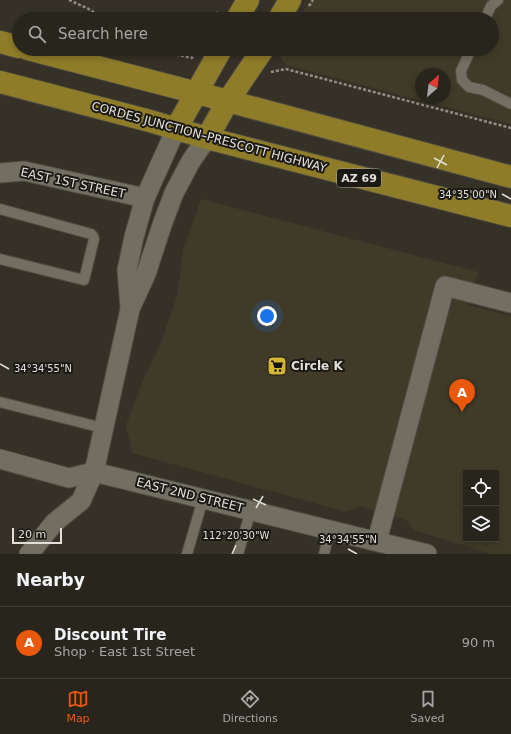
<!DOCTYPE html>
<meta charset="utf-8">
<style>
body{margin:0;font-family:"DejaVu Sans",sans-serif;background:#302d25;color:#f1f3f6}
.controls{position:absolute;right:12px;bottom:12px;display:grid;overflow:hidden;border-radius:0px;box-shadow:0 2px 6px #0003}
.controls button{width:36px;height:36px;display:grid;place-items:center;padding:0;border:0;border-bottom:1px solid #44423b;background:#28251c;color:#f1f3f6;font:20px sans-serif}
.compass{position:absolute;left:415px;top:68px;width:36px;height:36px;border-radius:50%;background:#28251c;box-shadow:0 2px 6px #0003;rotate:28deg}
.scale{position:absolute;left:12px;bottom:10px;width:50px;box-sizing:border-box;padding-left:4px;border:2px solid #e1dfd8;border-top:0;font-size:11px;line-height:14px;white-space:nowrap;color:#e1dfd8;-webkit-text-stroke:3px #1b1914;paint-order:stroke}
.you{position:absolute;left:267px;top:316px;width:14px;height:14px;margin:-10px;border:3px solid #fff;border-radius:50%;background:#1a73e8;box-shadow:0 0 0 6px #1a73e833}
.badge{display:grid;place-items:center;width:26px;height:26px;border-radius:50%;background:#ea580c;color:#fff;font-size:13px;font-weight:700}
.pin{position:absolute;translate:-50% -33px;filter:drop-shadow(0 1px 2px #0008)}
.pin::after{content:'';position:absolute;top:21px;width:14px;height:12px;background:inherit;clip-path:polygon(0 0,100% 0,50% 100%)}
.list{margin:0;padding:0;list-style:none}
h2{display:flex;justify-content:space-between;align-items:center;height:52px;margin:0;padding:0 16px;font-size:17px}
h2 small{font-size:13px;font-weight:400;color:#a5a5a3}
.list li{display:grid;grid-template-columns:26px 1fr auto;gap:12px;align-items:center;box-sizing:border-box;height:72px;padding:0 16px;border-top:1px solid #44423b}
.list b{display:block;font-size:15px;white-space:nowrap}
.list p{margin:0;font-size:13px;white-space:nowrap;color:#a5a5a3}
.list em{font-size:13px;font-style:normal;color:#a5a5a3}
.icon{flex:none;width:22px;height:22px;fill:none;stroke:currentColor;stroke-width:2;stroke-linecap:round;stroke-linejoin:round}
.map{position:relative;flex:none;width:511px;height:554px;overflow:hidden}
.search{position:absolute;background:#28251c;box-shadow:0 2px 6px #0003;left:12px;right:12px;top:12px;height:44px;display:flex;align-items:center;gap:10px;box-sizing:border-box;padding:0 14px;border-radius:22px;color:#a5a5a3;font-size:15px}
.sheet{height:124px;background:#28251c}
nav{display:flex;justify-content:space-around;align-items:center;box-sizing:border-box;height:56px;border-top:1px solid #44423b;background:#28251c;font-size:11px;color:#a5a5a3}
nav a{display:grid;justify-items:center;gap:2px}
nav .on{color:#ea580c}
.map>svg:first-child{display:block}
.built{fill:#403a28;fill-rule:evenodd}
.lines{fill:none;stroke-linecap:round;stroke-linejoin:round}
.lane-casing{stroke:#4f4c43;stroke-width:12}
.street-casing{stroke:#4f4c43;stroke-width:21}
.primary-casing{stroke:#4f4c43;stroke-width:24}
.path{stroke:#908d84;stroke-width:2.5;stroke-dasharray:3 2;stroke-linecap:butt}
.lane{stroke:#726e61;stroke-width:10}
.street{stroke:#726e61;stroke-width:19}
.primary{stroke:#8f7c29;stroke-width:22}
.ticks{fill:none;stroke:#e1dfd8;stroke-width:1.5}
.labels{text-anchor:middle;stroke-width:4;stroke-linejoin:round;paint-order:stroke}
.shield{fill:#1b1914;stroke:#a6a49d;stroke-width:1}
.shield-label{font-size:11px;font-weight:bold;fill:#e1dfd8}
.street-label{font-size:12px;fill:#e1dfd8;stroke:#1b1914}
.poi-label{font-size:12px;font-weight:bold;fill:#e1dfd8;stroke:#1b1914;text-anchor:start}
.ticks-label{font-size:10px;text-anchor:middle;fill:#e1dfd8;stroke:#1b1914;stroke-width:4;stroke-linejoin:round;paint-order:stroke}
</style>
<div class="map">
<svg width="511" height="554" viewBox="0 0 511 554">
<rect width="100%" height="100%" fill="#353126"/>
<!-- built -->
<g class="built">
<path d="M310,0h201v124l-225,-59 -7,-10 3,-6h210v-30h-193zM421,74h24v24h-24z"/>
<path d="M201,199l277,73 -10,33 43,11v238h-20l-77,-24 -8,-10 -46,-14 -13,6 -215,-59 -6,-28 18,-47 16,-33 17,-49 6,-46zM466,473h30v66h-30z"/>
</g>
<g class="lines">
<!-- lane casing -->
<g class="lane-casing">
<g id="lane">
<path d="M485,19l6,-13 7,-6"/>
<path d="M471,49l-10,22 1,9 7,7 14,3 28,14"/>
<path d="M0,209l91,25 2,2 1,3 -10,41 -84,-21"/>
<path d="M0,402l103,26"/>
<path d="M187,554l16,-55"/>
<path d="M238,554l13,-44"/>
<path d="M324,554l6,-25"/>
</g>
</g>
<!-- street casing -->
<g class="street-casing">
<g id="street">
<path d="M0,173l24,-2 121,27"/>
<path d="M130,308l-3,-38 7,-33 11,-39 31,-69"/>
<path d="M0,459l69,19 25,-6 333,82"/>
<path d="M377,541l68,-255 66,17"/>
<path d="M29,554l25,-31 27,-22 13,-29 36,-163 16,-35 16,-49 12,-32 17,-32 16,-23"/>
</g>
</g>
<!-- primary casing -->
<g class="primary-casing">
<g id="primary">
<path d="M237,19l11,-19"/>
<path d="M279,19l11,-19"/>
<path d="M0,42l19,5"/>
<path d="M28,49l200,52 283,76"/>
<path d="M0,82l150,39 57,17 304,78"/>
<path d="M176,129l45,-80"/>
<path d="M207,138l21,-37 35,-52"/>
</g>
</g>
<!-- path -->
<g class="path">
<path d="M69,0l18,8 18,11"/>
<path d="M309,6l4,-6"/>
<path d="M214,19l4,-8"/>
<path d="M162,49l16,6 14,3 1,-2"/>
<path d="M271,72l15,-3 225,59"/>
</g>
<!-- lane -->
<use href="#lane" class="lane"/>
<!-- street -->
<use href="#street" class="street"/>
<!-- primary -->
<use href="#primary" class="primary"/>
</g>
<!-- ticks -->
<path class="ticks" d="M434,158l13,7M437,168l7,-13M502,194l9,5M0,364l9,5M253,499l13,6M256,508l7,-12M348,549l9,5M232,554l4,-9"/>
<!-- icons -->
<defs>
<g id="supermarket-square" transform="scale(1)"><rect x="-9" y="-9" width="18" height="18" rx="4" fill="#d6b534" stroke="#1b1914"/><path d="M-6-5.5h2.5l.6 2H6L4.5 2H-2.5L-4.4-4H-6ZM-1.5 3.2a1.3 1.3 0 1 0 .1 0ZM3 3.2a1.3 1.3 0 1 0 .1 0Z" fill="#111"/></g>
</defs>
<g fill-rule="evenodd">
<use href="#supermarket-square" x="277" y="366"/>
</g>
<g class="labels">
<!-- shield labels -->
<rect class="shield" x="337" y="169" width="44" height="18" rx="3"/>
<g class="shield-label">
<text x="359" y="182">AZ 69</text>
</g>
<!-- street labels -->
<g class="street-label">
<text transform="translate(209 137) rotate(15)" y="4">CORDES JUNCTION–PRESCOTT HIGHWAY</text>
<text transform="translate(73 183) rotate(12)" y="4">EAST 1ST STREET</text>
<text transform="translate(190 495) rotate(14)" y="4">EAST 2ND STREET</text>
</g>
<!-- poi labels -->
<g class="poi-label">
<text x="291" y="370">Circle K</text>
</g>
</g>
<g class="ticks-label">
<text x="468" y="198">34°35'00"N</text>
<text x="43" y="372">34°34'55"N</text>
<text x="236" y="539">112°20'30"W</text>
<text x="348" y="543">34°34'55"N</text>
</g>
</svg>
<div class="controls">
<button><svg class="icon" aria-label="locate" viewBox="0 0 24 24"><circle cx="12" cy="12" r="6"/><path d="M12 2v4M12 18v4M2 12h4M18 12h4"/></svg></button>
<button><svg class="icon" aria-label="layers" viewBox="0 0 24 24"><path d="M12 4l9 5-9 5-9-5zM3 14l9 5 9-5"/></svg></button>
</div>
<svg class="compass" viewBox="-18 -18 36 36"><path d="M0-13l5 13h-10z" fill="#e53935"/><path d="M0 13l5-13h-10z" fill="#a5a5a3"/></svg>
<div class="scale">20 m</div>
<div class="you"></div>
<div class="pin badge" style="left:462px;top:412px">A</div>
<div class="search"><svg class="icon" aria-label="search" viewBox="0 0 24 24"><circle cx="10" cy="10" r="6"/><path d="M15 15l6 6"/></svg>Search here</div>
</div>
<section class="sheet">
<h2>Nearby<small></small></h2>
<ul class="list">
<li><span class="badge">A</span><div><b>Discount Tire</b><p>Shop · East 1st Street</p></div><em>90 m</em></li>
</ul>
</section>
<nav>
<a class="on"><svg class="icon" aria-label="map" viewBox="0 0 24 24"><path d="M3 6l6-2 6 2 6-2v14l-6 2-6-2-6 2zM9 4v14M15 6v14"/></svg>Map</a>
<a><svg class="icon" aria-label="directions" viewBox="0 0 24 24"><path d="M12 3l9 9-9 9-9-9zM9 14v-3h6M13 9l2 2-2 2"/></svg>Directions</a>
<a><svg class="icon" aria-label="saved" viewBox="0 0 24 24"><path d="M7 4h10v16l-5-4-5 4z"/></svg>Saved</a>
</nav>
